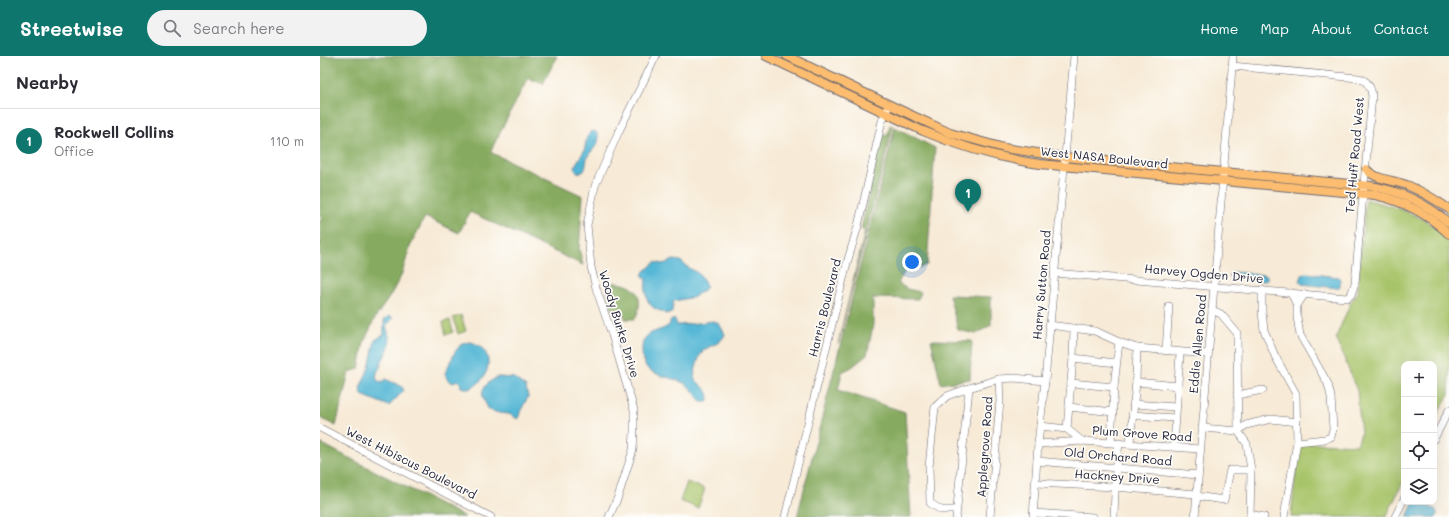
<!DOCTYPE html>
<meta charset="utf-8">
<style>
body{margin:0;font-family:Mali,sans-serif;background:#f2f2f3;color:#2b2b33}
.controls{position:absolute;right:12px;bottom:12px;display:grid;overflow:hidden;border-radius:8px;box-shadow:0 4px 16px #0002}
.controls button{width:36px;height:36px;display:grid;place-items:center;padding:0;border:0;border-bottom:1px solid #e1e1e2;background:#fff;color:#2b2b33;font:20px sans-serif}
.you{position:absolute;left:592px;top:206px;width:14px;height:14px;margin:-10px;border:3px solid #fff;border-radius:50%;background:#1a73e8;box-shadow:0 0 0 6px #1a73e833}
.badge{display:grid;place-items:center;width:26px;height:26px;border-radius:50%;background:#0f766e;color:#fff;font-size:13px;font-weight:700}
.pin{position:absolute;translate:-50% -33px;filter:drop-shadow(0 1px 2px #0008)}
.pin::after{content:'';position:absolute;top:21px;width:14px;height:12px;background:inherit;clip-path:polygon(0 0,100% 0,50% 100%)}
.list{margin:0;padding:0;list-style:none}
h2{display:flex;justify-content:space-between;align-items:center;height:52px;margin:0;padding:0 16px;font-size:17px}
h2 small{font-size:13px;font-weight:400;color:#7c7c81}
.list li{display:grid;grid-template-columns:26px 1fr auto;gap:12px;align-items:center;box-sizing:border-box;height:64px;padding:0 16px;border-top:1px solid #e1e1e2}
.list b{display:block;font-size:15px;white-space:nowrap}
.list p{margin:0;font-size:13px;white-space:nowrap;color:#7c7c81}
.list em{font-size:13px;font-style:normal;color:#7c7c81}
.icon{flex:none;width:22px;height:22px;fill:none;stroke:currentColor;stroke-width:2;stroke-linecap:round;stroke-linejoin:round}
.map{position:relative;flex:none;width:1129px;height:461px;overflow:hidden}
header{display:flex;align-items:center;gap:24px;box-sizing:border-box;height:56px;padding:0 20px;background:#0f766e;color:#fff}
header strong{font-size:19px}
nav{display:flex;gap:22px;margin-inline-start:auto;font-size:14px}
.search{width:280px;height:36px;background:#f2f2f3;display:flex;align-items:center;gap:10px;box-sizing:border-box;padding:0 14px;border-radius:22px;color:#7c7c81;font-size:15px}
main{display:flex}
aside{flex:1;background:#fff}
.map>svg:first-child{display:block}
.green{fill:#a8c46b;stroke:#657353}
.forest{fill:#86aa5f;stroke:#54664d}
.water{fill:#57b8d6;stroke:#3c6d88}
.lines{fill:none;stroke-linecap:round;stroke-linejoin:round}
.minor-casing{stroke:#6d6871;stroke-width:8}
.major-casing{stroke:#6d6871;stroke-width:10}
.minor{stroke:#fff;stroke-width:7}
.major{stroke:#fcbd6f;stroke-width:8}
.labels{text-anchor:middle;stroke-width:3.5;stroke-linejoin:round;paint-order:stroke}
.street-label{font-size:12px;fill:#22223b;stroke:#fdfcf7}
</style>
<header>
<strong>Streetwise</strong>
<div class="search"><svg class="icon" aria-label="search" viewBox="0 0 24 24"><circle cx="10" cy="10" r="6"/><path d="M15 15l6 6"/></svg>Search here</div>
<nav><a>Home</a><a>Map</a><a>About</a><a>Contact</a></nav>
</header>
<main>
<aside>
<h2>Nearby<small></small></h2>
<ul class="list">
<li><span class="badge">1</span><div><b>Rockwell Collins</b><p>Office</p></div><em>110 m</em></li>
</ul>
</aside>
<div class="map">
<svg width="1129" height="461" viewBox="0 0 1129 461">
<rect width="100%" height="100%" fill="#fdfcf7"/>
<filter id="ink" filterUnits="userSpaceOnUse"><feTurbulence type="fractalNoise" baseFrequency=".025" numOctaves="2"/><feDisplacementMap in="SourceGraphic" scale="8" xChannelSelector="R" yChannelSelector="G"/><feConvolveMatrix kernelMatrix="1 2 1 2 8 2 1 2 1" color-interpolation-filters="sRGB"/></filter>
<filter id="wash" filterUnits="userSpaceOnUse"><feTurbulence type="fractalNoise" baseFrequency=".012" numOctaves="4" result="noise"/><feDisplacementMap in="SourceGraphic" scale="16" xChannelSelector="R" yChannelSelector="G"/><feGaussianBlur stdDeviation="0.9" result="paint"/><feColorMatrix in="noise" values="0 0 0 0 0 0 0 0 0 0 0 0 0 0 0 0 0 1.4 0 .05"/><feComposite in="paint" operator="in"/></filter>
<g filter="url(#wash)">
<rect width="100%" height="100%" fill="#f7ead6"/>
<!-- green -->
<g class="green">
<path d="M1046,143l34,10 25,11 24,20v154l-15,26v-56h-30v116l-18,37h-95l8,-73 15,-1 43,2 4,-12 -4,-42 -21,-54 15,-35 7,-10 2,-36z"/>
<path d="M141,259l5,16 -8,3 -5,-16z"/>
<path d="M130,264l3,12 -7,3 -3,-13z"/>
<path d="M367,426l18,7 -7,19 -18,-7z"/>
</g>
<!-- forest -->
<g class="forest">
<path d="M0,0h237l-14,28 -15,-6 -38,74 93,44 -4,53 4,16 -113,-53 -11,21 -34,-16 -14,27 -10,32 -11,20 -15,22 -11,24 -5,27 -10,3 -13,54 -16,-8v-196l2,-5 -2,-1z"/>
<path d="M570,69l3,1 -55,218 27,-113 -4,-2 21,-95 5,2z"/>
<path d="M575,71l40,21 -8,117 -22,6 -7,12 9,6 14,3 -3,7 -45,-1v28l-6,29 -15,12 -10,5 -4,18 67,22 6,105h-114z"/>
<path d="M288,227c26,-2 39,12 27,36h-10l-1,-5 -10,1 -6,-21z"/>
<path d="M629,239l42,2v28l-15,9 -18,-4z"/>
<path d="M611,284l41,1 -2,38 -29,5z"/>
<path d="M0,387l145,74h-145z"/>
</g>
<!-- water -->
<g class="water">
<path d="M272,75l4,1c8,11 -5,17 -9,26 -1,4 -1,9 -3,13 -5,3 -9,1 -10,-4l10,-16 3,-14z"/>
<path d="M354,204l7,1 5,5 13,8 8,13 -13,10 -20,4 -1,3 -1,8 -7,2c-3,-4 -7,-3 -11,-6 -9,-6 -9,-18 -8,-28l-4,-6 13,-12 8,2z"/>
<path d="M912,216l33,3 2,1v4l-3,1 -34,-4v-3z"/>
<path d="M985,217l33,4 2,2v7l-3,2 -35,-4 -2,-2 2,-7z"/>
<path d="M69,260l4,2 -7,8c7,20 3,20 -5,37v3l-4,6 -1,7 6,4 3,-4 16,7 3,4 -15,16 -27,-11 -2,-7 9,-20 6,-28 9,-5v-15z"/>
<path d="M355,263l2,6h4l33,-4 5,3 6,10c-4,11 -14,10 -22,17 -5,5 -8,20 -9,27 5,7 14,10 15,19l-2,5h-6c-4,-6 -8,-13 -14,-17 -16,-11 -46,-6 -45,-33 0,-5 0,-11 4,-15 6,-7 18,-6 24,-13v-3z"/>
<path d="M151,286c26,8 20,38 -2,47l-8,-2 -1,-5 -3,-2 -4,3 -6,-4 -2,-6 10,-21 7,-9z"/>
<path d="M178,321l16,1 12,9 2,10 -7,13 -3,9 -9,-5 -10,-1 -10,-3c-2,-4 -5,-9 -6,-13 -3,-10 7,-16 15,-20z"/>
<path d="M1094,446h5l17,8 1,4 -1,3h-29z"/>
</g>
</g>
<g filter="url(#ink)">
<g class="lines">
<!-- minor casing -->
<g class="minor-casing">
<g id="minor">
<path d="M734,217l293,25 4,-3 4,-12 17,-187c-1,-10 -5,-16 -14,-18l-126,-12"/>
<path d="M942,234v22l2,18 11,26 21,38 1,48 -13,75"/>
<path d="M971,237l6,12 8,-11"/>
<path d="M892,254l9,4 16,19 1,98 9,13 4,26 -1,47"/>
<path d="M729,269l46,6 24,11 18,6 71,6"/>
<path d="M846,295l3,-45"/>
<path d="M753,302l43,5"/>
<path d="M816,326l42,4"/>
<path d="M751,327l43,4"/>
<path d="M917,339l26,-5"/>
<path d="M813,348l43,3"/>
<path d="M749,351l44,5"/>
<path d="M812,359l43,3"/>
<path d="M720,370l27,3 15,12"/>
<path d="M0,372l171,89"/>
<path d="M882,372l36,3 8,-6 25,-6 26,3"/>
<path d="M747,373l6,-71 1,-30"/>
<path d="M1114,383l15,-29"/>
<path d="M791,386l3,-55 5,-45"/>
<path d="M977,386l28,-3 6,-2 2,-8 -2,-32 -3,-13 -28,-49 -3,-18v-12"/>
<path d="M810,387l6,-61 1,-34"/>
<path d="M718,388l44,-3 118,8"/>
<path d="M854,390l6,-93"/>
<path d="M717,405l161,14"/>
<path d="M716,427l79,4 81,7"/>
<path d="M876,440l28,4 6,-30h21"/>
<path d="M636,454h-15l-11,-7 -1,-36 6,-60 12,-11 22,-8 30,-9 15,-1 31,3"/>
<path d="M714,457l59,4"/>
<path d="M930,458l14,3"/>
<path d="M289,461l9,-20 15,-47 1,-19v-21l-22,-75 -16,-47 -5,-21 -4,-42 8,-39 23,-53 38,-77"/>
<path d="M465,461l62,-254 11,-37 24,-105 7,-16"/>
<path d="M636,461l13,-129"/>
<path d="M670,461l10,-116 -1,-22"/>
<path d="M713,461l5,-73 7,-63 29,-325"/>
<path d="M794,461l2,-49 3,-25"/>
<path d="M875,461l38,-461"/>
<path d="M1075,461l9,-18"/>
</g>
</g>
<!-- major casing -->
<g class="major-casing">
<g id="major">
<path d="M446,0l157,75c38,16 76,27 117,33l335,31c28,6 53,19 74,39"/>
<path d="M467,0l122,58 41,19 54,15 60,9 307,29c30,5 55,17 78,37"/>
<path d="M1046,113c9,11 29,11 43,17 14,6 27,14 40,23"/>
</g>
</g>
<!-- minor -->
<use href="#minor" class="minor"/>
<!-- major -->
<use href="#major" class="major"/>
</g>
</g>
<g class="labels">
<!-- street labels -->
<g class="street-label">
<text transform="translate(1035 99) rotate(-85)" y="4">Ted Huff Road West</text>
<text transform="translate(784 102) rotate(6)" y="4">West NASA Boulevard</text>
<text transform="translate(884 218) rotate(5)" y="4">Harvey Ogden Drive</text>
<text transform="translate(722 229) rotate(-85)" y="4">Harry Sutton Road</text>
<text transform="translate(505 252) rotate(-76)" y="4">Harris Boulevard</text>
<text transform="translate(299 268) rotate(73)" y="4">Woody Burke Drive</text>
<text transform="translate(878 288) rotate(-85)" y="4">Eddie Allen Road</text>
<text transform="translate(822 378) rotate(4)" y="4">Plum Grove Road</text>
<text transform="translate(665 391) rotate(-86)" y="4">Applegrove Road</text>
<text transform="translate(798 401) rotate(5)" y="4">Old Orchard Road</text>
<text transform="translate(91 407) rotate(27)" y="4">West Hibiscus Boulevard</text>
<text transform="translate(797 421) rotate(4)" y="4">Hackney Drive</text>
</g>
</g>
</svg>
<div class="controls">
<button>+</button>
<button>−</button>
<button><svg class="icon" aria-label="locate" viewBox="0 0 24 24"><circle cx="12" cy="12" r="6"/><path d="M12 2v4M12 18v4M2 12h4M18 12h4"/></svg></button>
<button><svg class="icon" aria-label="layers" viewBox="0 0 24 24"><path d="M12 4l9 5-9 5-9-5zM3 14l9 5 9-5"/></svg></button>
</div>
<div class="you"></div>
<div class="pin badge" style="left:648px;top:156px">1</div>
</div>
</main>
